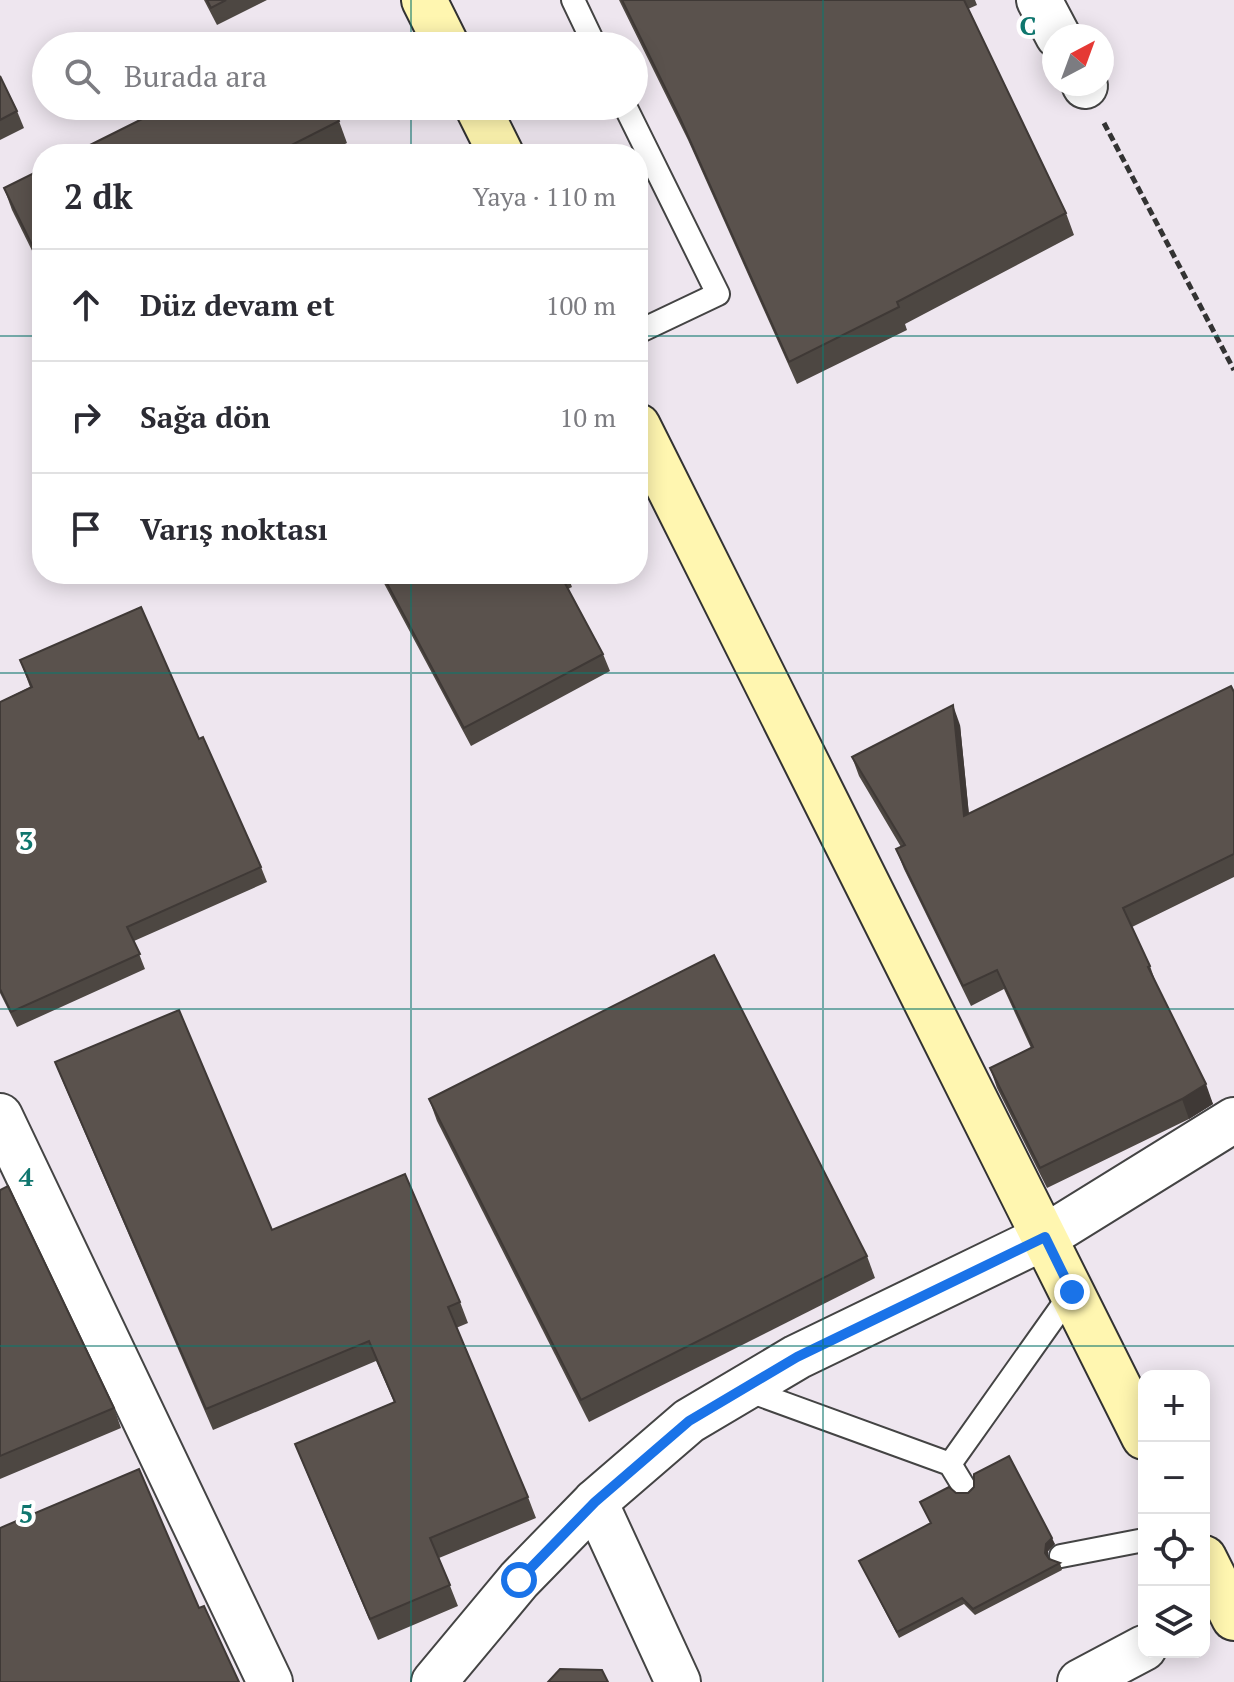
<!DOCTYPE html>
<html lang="tr">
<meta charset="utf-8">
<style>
body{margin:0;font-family:"PT Serif",serif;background:#f7f7f7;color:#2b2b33}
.controls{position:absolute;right:24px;bottom:24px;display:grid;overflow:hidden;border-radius:16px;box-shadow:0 4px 20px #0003}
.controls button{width:72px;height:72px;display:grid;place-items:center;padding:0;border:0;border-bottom:2px solid #e1e1e2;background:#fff;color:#2b2b33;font:40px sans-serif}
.compass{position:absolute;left:1042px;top:24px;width:72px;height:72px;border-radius:50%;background:#fff;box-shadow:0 4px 20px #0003;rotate:41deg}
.stop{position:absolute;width:24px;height:24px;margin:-18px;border:6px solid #1a73e8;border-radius:50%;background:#fff}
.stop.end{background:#1a73e8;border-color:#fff;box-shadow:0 2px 8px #0008}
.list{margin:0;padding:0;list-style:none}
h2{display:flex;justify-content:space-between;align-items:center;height:104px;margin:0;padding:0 32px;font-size:34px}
h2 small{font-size:26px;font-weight:400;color:#7c7c81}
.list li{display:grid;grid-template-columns:52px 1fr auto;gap:24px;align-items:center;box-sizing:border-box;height:112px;padding:0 32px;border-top:2px solid #e1e1e2}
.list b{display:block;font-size:30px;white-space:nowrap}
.list em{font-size:26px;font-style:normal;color:#7c7c81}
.icon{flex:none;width:44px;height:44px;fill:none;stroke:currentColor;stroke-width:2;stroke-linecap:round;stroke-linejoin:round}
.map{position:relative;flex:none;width:1234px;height:1682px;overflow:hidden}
.search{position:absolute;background:#fff;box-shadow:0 4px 20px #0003;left:32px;top:32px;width:616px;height:88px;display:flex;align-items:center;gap:20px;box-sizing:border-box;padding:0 28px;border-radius:44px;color:#7c7c81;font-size:30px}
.panel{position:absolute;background:#fff;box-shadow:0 4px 20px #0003;left:32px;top:144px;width:616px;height:440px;border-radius:32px}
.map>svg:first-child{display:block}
.industrial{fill:#eee6ef;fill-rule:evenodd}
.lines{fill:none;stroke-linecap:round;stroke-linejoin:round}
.service-casing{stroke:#444;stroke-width:26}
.minor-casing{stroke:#444;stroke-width:48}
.secondary-casing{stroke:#333;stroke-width:48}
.path{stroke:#333;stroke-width:5;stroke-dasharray:8 4;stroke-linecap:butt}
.service{stroke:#fff;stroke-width:22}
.minor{stroke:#fff;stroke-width:44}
.secondary{stroke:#fff6b0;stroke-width:44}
.wall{fill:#4d4742}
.shaded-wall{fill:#3f3936}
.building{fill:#5a524d;stroke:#3f3936;stroke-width:2}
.route{stroke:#1a73e8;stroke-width:10}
.grid{fill:none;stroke:#0f766e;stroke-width:2;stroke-opacity:0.55}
.grid-label{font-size:26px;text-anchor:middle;font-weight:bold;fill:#0f766e;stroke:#fff;stroke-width:8;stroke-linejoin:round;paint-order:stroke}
</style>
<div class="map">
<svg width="1234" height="1682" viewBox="0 0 1234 1682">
<rect width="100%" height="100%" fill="#fffdf5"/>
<!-- industrial -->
<path class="industrial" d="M0,0h1234v1682h-1234zM1054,36h48v48h-48zM46,46h588v60h-588zM42,154h596v420h-596zM1144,1376h60v276h-60z"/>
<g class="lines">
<!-- service casing -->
<g class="service-casing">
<g id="service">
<path d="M573,0l22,46"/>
<path d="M625,106l93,188 -80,38"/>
<path d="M744,1389l206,75 14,23"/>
<path d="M950,1464l122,-172"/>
<path d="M1061,1556l83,-16"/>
</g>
</g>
<!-- minor casing -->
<g class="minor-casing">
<g id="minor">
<path d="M1039,0l19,36"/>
<path d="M1084,84l1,2"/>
<path d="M0,1116l270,566"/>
<path d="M595,1502l83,180"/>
<path d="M434,1682l85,-102 76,-78 94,-81 108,-64 248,-120 189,-117"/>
<path d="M1080,1682l64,-34"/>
</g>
</g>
<!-- secondary casing -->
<g class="secondary-casing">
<g id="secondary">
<path d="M424,0l23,46"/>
<path d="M477,106l24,48"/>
<path d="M638,426l506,1011"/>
<path d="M1204,1558l30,60"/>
</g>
</g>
<!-- path -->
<path class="path" d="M1104,123l130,247"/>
<!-- service -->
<use href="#service" class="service"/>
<!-- minor -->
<use href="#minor" class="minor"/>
<!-- secondary -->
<use href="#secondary" class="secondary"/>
</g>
<!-- wall -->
<g class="wall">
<path d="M204,0h63l-50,25z"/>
<path d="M619,0h356l2,5 -9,4 98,204 8,22 -169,89 2,6 -110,54 -109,-244z"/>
<path d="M0,76l17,35 7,17 -24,12z"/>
<path d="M339,121l8,22 -21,11h-254z"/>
<path d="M42,169v102l-30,-61 -8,-22z"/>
<path d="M379,574h188l5,13 -4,2 35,65 7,17 -139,75z"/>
<path d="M20,660l179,79 62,128 6,15 -133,59 11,28 -128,58 -17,-34v-291l30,-15z"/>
<path d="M1234,692v185l-102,50 18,39 7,20 56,118 -24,15 -142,69 -50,-100 -7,-20 41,-20 -27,-59 -33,17 -67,-137 -8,-20 5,-2 -42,-71 -7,-19 108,-32 9,89z"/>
<path d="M55,1062l217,168 188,72 8,21 -12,5 72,169 8,21 -97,40 19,48 -80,34 -75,-176 -8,-20 99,-42 -18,-41 -163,69 -150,-348z"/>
<path d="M429,1099l438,157 8,22 -286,144 -152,-301z"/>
<path d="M0,1190l114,218 7,20 -121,51z"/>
<path d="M956,1493l99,51 -7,7v6l1,2 11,4 2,7 -87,45 -11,-11 -65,34 -40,-77 72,-37 -11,-22z"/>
</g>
<!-- shaded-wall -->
<g class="shaded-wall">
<path d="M953,705l7,20 11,111 -7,-20z"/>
<path d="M1206,1084l7,20 -24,15 -7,-20z"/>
<path d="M1052,1538l3,6 -7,7v8l-3,-6 1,-9z"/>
</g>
<!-- building -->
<g class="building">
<path d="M207,0h19l-15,8z"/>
<path d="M622,0h342l102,213 -169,89 2,5 -110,55 -109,-244z"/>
<path d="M298,41l3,5h-13z"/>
<path d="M0,76l17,35 -17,9z"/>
<path d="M168,106h164l7,15 -65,33h-202z"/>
<path d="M42,169v96l-38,-77z"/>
<path d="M382,574h178l43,80 -139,74z"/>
<path d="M141,607l58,132 4,-2 58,130 -134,60 13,27 -129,58 -11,-23v-287l32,-15 -12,-27z"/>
<path d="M1231,686l3,6v162l-111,54 27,58 -2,1 58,117 -24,15 -142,69 -50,-100 43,-21 -36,-77 -34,16 -67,-137 9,-4 -53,-88 101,-52 11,111z"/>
<path d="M714,955l153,301 -286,144 -152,-301z"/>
<path d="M179,1010l93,220 133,-56 55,128 -12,5 80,190 -98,41 20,47 -80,34 -75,-175 100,-42 -26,-61 -163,68 -151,-347z"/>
<path d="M8,1186l106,222 -114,48v-266z"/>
<path d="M1009,1456l43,82 -6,6 -1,9 4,6 11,4 -87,46 -11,-11 -65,34 -38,-71 72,-38 -11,-21 29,-15 7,6h12l6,-6v-13z"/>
<path d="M139,1469l60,139 5,-2 35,76h-239v-154z"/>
<path d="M560,1669l42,1 6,12h-60z"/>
</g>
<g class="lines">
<!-- route -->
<path class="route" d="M519,1580l76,-78 94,-81 108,-64 248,-120 27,55"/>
</g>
<!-- grid -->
<path class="grid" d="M411,0v46M823,0v1682M411,106v48M0,336h42M638,336h596M411,574v1108M0,673h1234M0,1009h1234M0,1346h1234"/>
<g class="grid-label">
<text x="1028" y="35">C</text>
<text x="26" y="850">3</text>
<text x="26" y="1186">4</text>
<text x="26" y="1523">5</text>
</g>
</svg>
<div class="controls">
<button>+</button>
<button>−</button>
<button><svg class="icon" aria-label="locate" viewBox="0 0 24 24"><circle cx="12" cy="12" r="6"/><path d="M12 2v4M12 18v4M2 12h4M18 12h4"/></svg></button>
<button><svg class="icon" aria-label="layers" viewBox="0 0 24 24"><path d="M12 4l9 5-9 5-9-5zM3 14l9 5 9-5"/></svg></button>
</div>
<svg class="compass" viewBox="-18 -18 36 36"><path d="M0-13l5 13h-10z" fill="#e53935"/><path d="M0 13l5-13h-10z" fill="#7c7c81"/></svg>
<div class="stop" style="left:519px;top:1580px"></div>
<div class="stop end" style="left:1072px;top:1292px"></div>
<div class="search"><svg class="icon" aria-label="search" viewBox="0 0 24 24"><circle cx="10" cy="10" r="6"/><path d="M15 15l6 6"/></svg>Burada ara</div>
<section class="panel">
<h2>2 dk<small>Yaya · 110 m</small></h2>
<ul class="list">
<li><svg class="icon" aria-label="ahead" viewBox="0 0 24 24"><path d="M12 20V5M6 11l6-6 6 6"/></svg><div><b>Düz devam et</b></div><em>100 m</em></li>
<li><svg class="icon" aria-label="right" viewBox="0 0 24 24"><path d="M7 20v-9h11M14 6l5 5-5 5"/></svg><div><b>Sağa dön</b></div><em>10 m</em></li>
<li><svg class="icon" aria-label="arrive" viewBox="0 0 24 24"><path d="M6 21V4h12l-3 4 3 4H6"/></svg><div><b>Varış noktası</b></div></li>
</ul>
</section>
</div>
